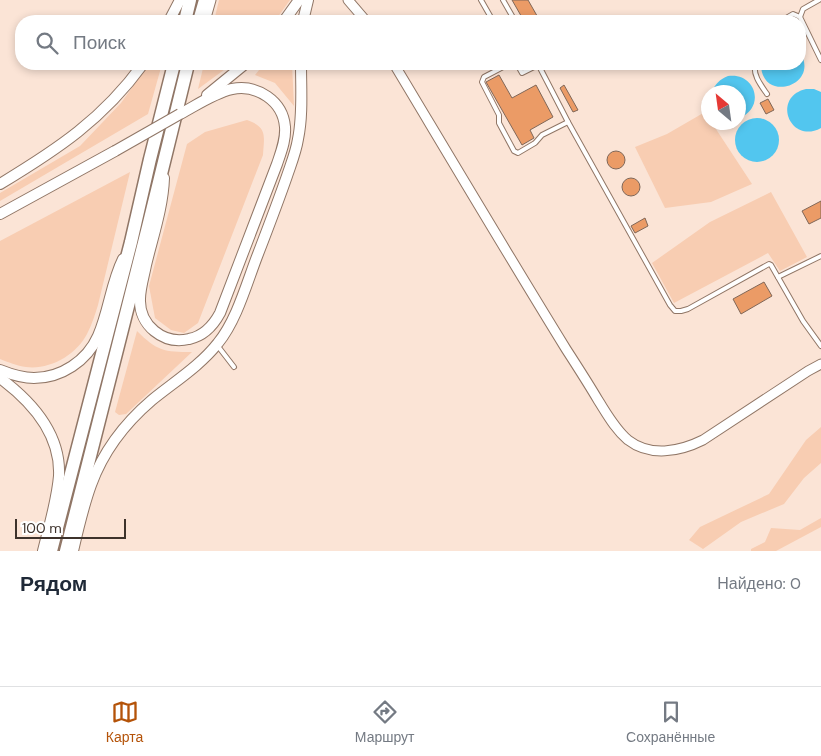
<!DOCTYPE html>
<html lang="ru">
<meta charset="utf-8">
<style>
body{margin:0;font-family:"DM Sans",sans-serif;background:#f6f6f7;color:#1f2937}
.compass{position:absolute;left:701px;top:85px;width:45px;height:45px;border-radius:50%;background:#fff;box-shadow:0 2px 8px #0003;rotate:331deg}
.scale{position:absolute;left:15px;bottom:12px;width:111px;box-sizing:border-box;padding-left:5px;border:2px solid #3d322b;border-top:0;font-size:14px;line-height:18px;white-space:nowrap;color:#3d322b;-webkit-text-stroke:4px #fff;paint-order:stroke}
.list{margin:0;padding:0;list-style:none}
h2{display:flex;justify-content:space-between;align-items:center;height:65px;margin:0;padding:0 20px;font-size:21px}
h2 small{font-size:16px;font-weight:400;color:#747a83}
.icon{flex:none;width:28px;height:28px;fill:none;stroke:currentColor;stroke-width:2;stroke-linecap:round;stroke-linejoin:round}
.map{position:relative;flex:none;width:821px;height:551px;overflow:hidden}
.search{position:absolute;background:#fff;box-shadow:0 2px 8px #0003;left:15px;right:15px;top:15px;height:55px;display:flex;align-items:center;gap:12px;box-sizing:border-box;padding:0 18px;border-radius:20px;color:#747a83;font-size:19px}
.sheet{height:135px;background:#fff}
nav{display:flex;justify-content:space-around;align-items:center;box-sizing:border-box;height:70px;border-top:1px solid #e0e1e3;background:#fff;font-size:14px;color:#747a83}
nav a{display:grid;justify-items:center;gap:2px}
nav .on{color:#b45309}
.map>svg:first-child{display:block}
.green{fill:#f8cdb2}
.water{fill:#52c6ef}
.building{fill:#eb9b66;stroke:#806758}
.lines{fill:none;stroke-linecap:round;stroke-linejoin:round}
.service-casing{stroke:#907666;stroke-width:6}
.tertiary-casing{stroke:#907666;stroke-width:11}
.secondary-casing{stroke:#907666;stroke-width:12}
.trunk-casing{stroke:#907666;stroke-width:15}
.service{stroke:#fff;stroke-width:4}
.tertiary{stroke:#fff;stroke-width:9}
.secondary{stroke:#fff;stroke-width:10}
.trunk{stroke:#fff;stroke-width:12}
.secondary-bridge-casing{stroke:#907666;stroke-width:12;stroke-linecap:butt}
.secondary-bridge{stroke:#fff;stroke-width:10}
</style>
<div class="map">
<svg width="821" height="551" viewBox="0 0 821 551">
<rect width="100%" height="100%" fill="#fbe4d6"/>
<!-- green -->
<g class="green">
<path d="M219,0h71l-15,21h-61z"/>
<path d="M149,64h13l-14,50 -148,87v-8l80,-47 41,-43z"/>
<path d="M204,64h28l-34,25z"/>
<path d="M264,64h28l2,42 -19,-23 -20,-8z"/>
<path d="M705,112l3,5v5l4,1 40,61 -41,18 -46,6 -30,-61 32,-13z"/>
<path d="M247,120c21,7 17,17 16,35l-65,168 -14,10 -13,-3 -16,-12 -6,-32 38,-142 18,-12z"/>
<path d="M130,172l-32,133c-3,10 -6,19 -11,29 -11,21 -37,36 -61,33 -9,-1 -18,-5 -26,-8v-118z"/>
<path d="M771,192l36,65 -27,14 -12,-18 -94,50 -22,-40 58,-41z"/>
<path d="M137,331c20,20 27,21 55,21l-66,62 -7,1 -4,-3z"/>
<path d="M821,427v36l-17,15 -20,26 -43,18 -38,27 -14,-9 11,-13 69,-33 37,-54z"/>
<path d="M821,518v9l-45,24h-25v-2l14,-7 6,-14 29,2z"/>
</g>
<!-- water -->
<g class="water">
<path d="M800,52c21,34 -39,52 -39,12h39z"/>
<path d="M728,76c28,-4 38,32 11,42l-1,-26h-26c3,-8 8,-13 16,-16z"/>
<path d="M806,89h8l7,3v36c-31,17 -50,-31 -15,-39z"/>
<circle cx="757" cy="140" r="22"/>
</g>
<!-- building -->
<g class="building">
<path d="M512,0h16l12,21h-16z"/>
<path d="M499,75l13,23 24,-13 17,32 -23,13 4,8 -12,7 -36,-63z"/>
<path d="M564,85l14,25 -5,2 -13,-24z"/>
<path d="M768,99l6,11 -8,4 -6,-11z"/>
<circle cx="616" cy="160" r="9"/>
<circle cx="631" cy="187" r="9"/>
<path d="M821,201v17l-12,6 -7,-13z"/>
<path d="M645,218l3,8 -13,7 -4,-7z"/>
<path d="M764,282l8,14 -31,18 -8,-15z"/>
</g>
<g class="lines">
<!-- service casing -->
<g class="service-casing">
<g id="service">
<path d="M481,0l12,21"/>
<path d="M503,0l12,21"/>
<path d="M800,17l3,-8 16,-9"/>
<path d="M781,21l12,-7 7,3 21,43"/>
<path d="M509,64l-25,13 -2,5 17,33v8l15,28 4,2 17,-10 7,-8 26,-13"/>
<path d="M517,64l5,9 16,-8"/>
<path d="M538,64l30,58 102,183 5,6h6l7,-2 81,-45 2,1 32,56 18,25"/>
<path d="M755,64c-2,11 5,20 12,30"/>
<path d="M778,277l43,-21"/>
<path d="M217,345l17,22"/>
</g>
</g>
<!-- tertiary casing -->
<g class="tertiary-casing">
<g id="tertiary">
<path d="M348,0l18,21"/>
<path d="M205,21l6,-21"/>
<path d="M394,64c57,95 114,191 172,285 11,17 22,34 32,51 9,14 17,29 30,40 22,17 51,12 75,0l105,-69 13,-7"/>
</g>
</g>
<!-- secondary casing -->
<g class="secondary-casing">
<g id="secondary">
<path d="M169,21l11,-21"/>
<path d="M284,21l15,-21"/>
<path d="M303,21l5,-21"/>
<path d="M207,95l38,-31"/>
<path d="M164,178c-1,29 -11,58 -18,87 -2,11 -6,23 -6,34 -1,26 23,46 49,40 15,-3 24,-13 31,-26l57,-149c4,-12 9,-24 8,-37 -2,-26 -28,-43 -53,-38 -18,4 -35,16 -52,25"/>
<path d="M0,184c58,-35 103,-65 143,-120"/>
<path d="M0,214l115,-63"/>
<path d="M0,370c10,4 22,8 34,8 27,0 53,-17 64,-42 11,-25 13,-53 25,-77"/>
<path d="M0,378c31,23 61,55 59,98 -2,25 -10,50 -16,75"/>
<path d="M73,551c5,-22 10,-44 18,-66 12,-33 34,-62 61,-85 22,-18 48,-34 66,-57 19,-23 29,-61 40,-89 10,-26 20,-52 29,-78 4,-12 9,-24 11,-37 5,-24 3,-50 3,-75"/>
</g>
</g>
<!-- trunk casing -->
<g class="trunk-casing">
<g id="trunk">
<path d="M185,21l5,-21"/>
<path d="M199,21l6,-21"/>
<path d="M51,551l80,-309 19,-83 24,-95"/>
<path d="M66,551l82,-324 40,-163"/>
</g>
</g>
<!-- service -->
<use href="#service" class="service"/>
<!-- tertiary -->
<use href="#tertiary" class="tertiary"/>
<!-- secondary -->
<use href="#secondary" class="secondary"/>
<!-- trunk -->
<use href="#trunk" class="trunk"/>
<!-- secondary-bridge casing -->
<g class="secondary-bridge-casing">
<path id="secondary-bridge" d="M115,151l65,-37"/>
</g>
<!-- secondary-bridge -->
<use href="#secondary-bridge" class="secondary-bridge"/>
</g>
</svg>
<svg class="compass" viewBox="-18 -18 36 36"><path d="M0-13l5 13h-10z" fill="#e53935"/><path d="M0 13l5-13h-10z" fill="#747a83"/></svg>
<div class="scale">100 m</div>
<div class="search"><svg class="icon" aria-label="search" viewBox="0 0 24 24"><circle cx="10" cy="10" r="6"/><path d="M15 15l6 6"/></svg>Поиск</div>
</div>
<section class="sheet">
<h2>Рядом<small>Найдено: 0</small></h2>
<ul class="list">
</ul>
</section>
<nav>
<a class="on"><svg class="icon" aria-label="map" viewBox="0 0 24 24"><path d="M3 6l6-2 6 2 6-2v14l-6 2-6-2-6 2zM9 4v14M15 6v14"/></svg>Карта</a>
<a><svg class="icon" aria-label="directions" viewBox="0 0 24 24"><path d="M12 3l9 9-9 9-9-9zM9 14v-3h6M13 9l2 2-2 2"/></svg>Маршрут</a>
<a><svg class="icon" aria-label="saved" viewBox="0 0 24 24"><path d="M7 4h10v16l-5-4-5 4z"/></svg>Сохранённые</a>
</nav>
